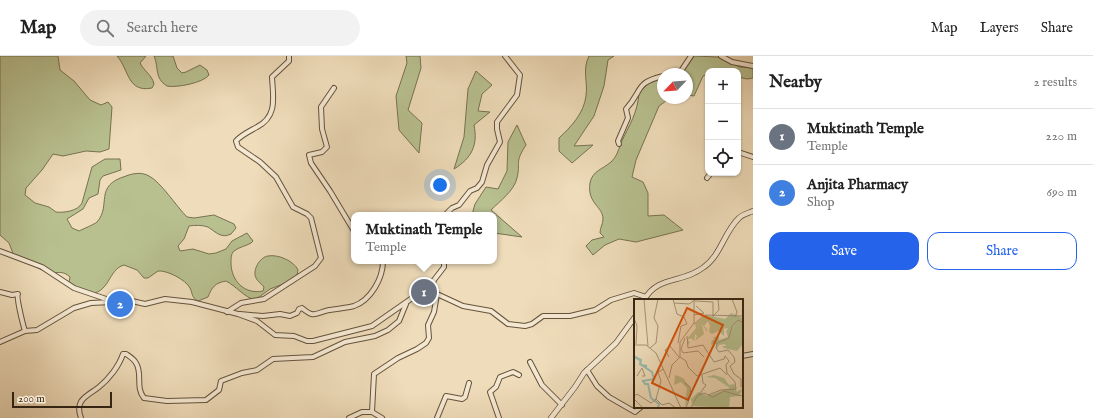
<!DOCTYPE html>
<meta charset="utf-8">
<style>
body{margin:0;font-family:"IM FELL English",serif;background:#f2f2f2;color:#222}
.controls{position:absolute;right:12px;top:12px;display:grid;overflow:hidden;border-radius:8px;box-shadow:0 1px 3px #0004}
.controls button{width:36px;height:36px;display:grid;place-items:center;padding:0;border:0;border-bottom:1px solid #e0e0e0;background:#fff;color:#222;font:20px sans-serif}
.compass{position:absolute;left:657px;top:12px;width:36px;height:36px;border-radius:50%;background:#fff;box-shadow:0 1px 3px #0004;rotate:245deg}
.scale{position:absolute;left:12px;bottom:10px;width:100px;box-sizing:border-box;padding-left:4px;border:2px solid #362512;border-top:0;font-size:11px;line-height:14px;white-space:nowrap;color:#362512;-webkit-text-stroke:3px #f5e8d2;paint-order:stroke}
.you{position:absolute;left:440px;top:129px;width:14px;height:14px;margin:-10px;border:3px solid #fff;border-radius:50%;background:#1a73e8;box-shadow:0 0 0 6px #1a73e833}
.badge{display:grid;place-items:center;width:26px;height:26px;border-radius:50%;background:#2563eb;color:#fff;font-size:13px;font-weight:700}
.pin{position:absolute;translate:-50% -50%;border:2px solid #fff;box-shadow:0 1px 4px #0006}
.popup{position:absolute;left:351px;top:156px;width:146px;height:52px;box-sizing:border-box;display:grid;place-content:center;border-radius:8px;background:#fff;filter:drop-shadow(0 1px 3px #0005);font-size:13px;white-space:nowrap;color:#767676}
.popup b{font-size:15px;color:#222}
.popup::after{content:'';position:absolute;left:50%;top:100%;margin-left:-8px;border:8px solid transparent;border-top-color:#fff}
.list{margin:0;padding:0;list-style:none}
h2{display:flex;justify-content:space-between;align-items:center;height:52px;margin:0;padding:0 16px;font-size:17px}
h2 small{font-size:13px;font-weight:400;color:#767676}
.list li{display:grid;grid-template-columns:26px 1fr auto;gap:12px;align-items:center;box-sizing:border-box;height:56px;padding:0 16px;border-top:1px solid #e0e0e0}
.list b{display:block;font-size:15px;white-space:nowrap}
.list p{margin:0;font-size:13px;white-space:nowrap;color:#767676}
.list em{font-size:13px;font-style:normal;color:#767676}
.actions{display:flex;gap:8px;padding:12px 16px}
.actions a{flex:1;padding:9px 0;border:1px solid #2563eb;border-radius:12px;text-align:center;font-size:14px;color:#2563eb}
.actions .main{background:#2563eb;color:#fff}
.icon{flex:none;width:22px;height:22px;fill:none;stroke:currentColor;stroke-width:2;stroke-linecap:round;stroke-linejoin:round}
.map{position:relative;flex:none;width:753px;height:362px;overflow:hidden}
header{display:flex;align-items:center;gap:24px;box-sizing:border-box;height:56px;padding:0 20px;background:#fff;border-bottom:1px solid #e0e0e0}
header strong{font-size:19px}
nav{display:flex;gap:22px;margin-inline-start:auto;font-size:14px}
.search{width:280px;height:36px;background:#f2f2f2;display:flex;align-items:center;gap:10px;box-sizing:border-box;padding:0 14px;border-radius:22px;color:#767676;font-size:15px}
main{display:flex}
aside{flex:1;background:#fff}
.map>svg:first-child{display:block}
.green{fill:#b8c090;stroke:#777251}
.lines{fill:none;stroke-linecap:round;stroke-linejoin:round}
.minor-casing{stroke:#64533c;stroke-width:6}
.tertiary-casing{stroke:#64533c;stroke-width:6}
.minor{stroke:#f5e8d2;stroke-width:4}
.tertiary{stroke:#f5e8d2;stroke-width:4.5}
.inset-river{fill:none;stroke:#9abcaf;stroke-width:2}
.inset-road{fill:none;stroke:#a59377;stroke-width:1}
.view{fill:#d6540d;fill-opacity:0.15;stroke:#d6540d;stroke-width:2}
.inset-edge{fill:none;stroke:#362512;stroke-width:2}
</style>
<header>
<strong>Map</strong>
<div class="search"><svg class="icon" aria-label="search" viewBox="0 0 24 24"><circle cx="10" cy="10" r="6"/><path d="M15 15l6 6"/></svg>Search here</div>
<nav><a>Map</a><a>Layers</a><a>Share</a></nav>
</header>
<main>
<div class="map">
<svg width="753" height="362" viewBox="0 0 753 362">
<rect width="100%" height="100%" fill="#efdcba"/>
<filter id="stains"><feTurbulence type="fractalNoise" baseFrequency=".005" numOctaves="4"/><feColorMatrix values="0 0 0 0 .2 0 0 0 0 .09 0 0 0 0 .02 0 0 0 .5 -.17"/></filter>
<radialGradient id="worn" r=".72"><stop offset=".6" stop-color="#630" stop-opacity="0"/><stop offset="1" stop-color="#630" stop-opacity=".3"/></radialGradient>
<!-- green -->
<g class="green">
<path d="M0,0h58l2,14 14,11 16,19 11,5 7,-3 4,5 -3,42 -9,3 -14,-1 -23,5 -10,-2 -11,16 -16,18 -1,7 10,8 14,4 7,5c8,1 22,-1 26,-9l10,-36 13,-8h15l1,11 -18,6 -3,4 -2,14 -9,4 -6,11 -16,10 5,9 7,3c4,-2 16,-7 18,-9 15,-17 -4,-36 29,-46 8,-3 16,-4 23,0 12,6 27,30 38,41l7,1 20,-3 20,9 2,4 -5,6c-10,5 -15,-2 -23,-7 -5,-2 -14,-2 -19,-1l-5,13 -6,7 2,5 13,-2 16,5 7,-1 10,-4 6,-8 15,-8 6,8 -2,2c-5,3 -12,4 -17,8 -3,3 -3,7 -3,12 0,17 13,32 32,28l1,-4c-2,-3 -6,-5 -8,-9 -4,-8 4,-21 12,-22 10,-2 26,5 30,14l-1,5 -11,8 -16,6 -15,11c-11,-3 -19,-14 -29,-19 -11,2 -14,6 -18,16l-10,4c-7,-4 -5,-7 -8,-13 -4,-8 -23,-18 -32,-17l-10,7h-4l-7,-8 -13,-5c-17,5 -13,29 -37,29l-18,-12 1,-5c-6,-6 -12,-5 -20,-3l-36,-18 -5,-13 -9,-8z"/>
<path d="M117,0h29l-6,7c4,8 12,12 14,21l-2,4c-25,5 -23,-19 -35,-32z"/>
<path d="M154,0h19l4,12 5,5 4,-1 14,-7 7,5 2,5c-6,8 -33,13 -42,11 -13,-8 -8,-19 -13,-30z"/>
<path d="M406,0h14l1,12 -13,42 14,13 -3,30 -20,-23 -3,-34 11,-33z"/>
<path d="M589,0h25l-6,4 -4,26 -10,30 -20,30 19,-1 -21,18 -13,-12v-13c12,-11 25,-25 27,-42 2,-15 -4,-26 3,-40z"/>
<path d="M694,0l24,1 22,10 13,1v10l-6,1 -9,-2v-6h-30v3l-5,2 -9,20 -7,-1v-21h-12l4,-1z"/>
<path d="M476,15l16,14 -10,9 -4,17 12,1 -16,13c4,20 -2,33 -20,44l10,-32 4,-48z"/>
<path d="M663,21v21h7l-11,8 -23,54 -4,17 11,5 5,11v23l16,-1 19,15 -47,12 -17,-3 -14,6 -12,10 -7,-9 6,-6 12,-3 -4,-4c0,-5 3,-9 3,-14 0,-13 -16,-15 -13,-36 2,-12 13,-14 21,-21 6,-6 7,-11 10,-19 8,-18 17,-30 18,-51l15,-13z"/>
<path d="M517,69l9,20c-12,18 -5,17 -9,33 -3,13 -17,23 -26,32l31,27 -28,-4v-18h-22l3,-11 11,-17 12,2 9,-18 1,-29z"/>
</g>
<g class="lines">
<!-- minor casing -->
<g class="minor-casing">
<g id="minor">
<path d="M721,0l11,6 21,4"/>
<path d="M669,18l12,-3 10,-15"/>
<path d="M334,32l-13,19 1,22 5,18 -5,5 -13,3 2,8 19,28 24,40"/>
<path d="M619,88l-1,-3 10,-23 -2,-9c17,-18 8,-26 37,-33"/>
<path d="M738,96l15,5"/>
<path d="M707,122l4,-5"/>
<path d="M445,159l7,-7 7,-3 11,-14 7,-3 5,-6 5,-17 13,-23 -3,-13v-7l20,-27 3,-20 -15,-19"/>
<path d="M0,195l42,16 32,21 38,13"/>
<path d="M432,230l2,-6 10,-13v-6"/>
<path d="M0,236l12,3 6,-1c-2,3 5,31 7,37"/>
<path d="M227,256l14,-9 23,-4 51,-33 6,-8 -10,-40 -4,-4 -14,-7 -17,-30 -16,-15 -22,-15 -2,-6c5,-6 14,-10 21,-14 21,-11 16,-30 15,-50l17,-16v-5"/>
<path d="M240,258l23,2 17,-2 10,2 7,-3 2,-4 3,-1c13,11 13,5 27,2 8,-1 17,-2 25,-4 17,-6 29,-28 29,-45"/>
<path d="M0,286l25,-11 12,-1 37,-22 17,-5 41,-2 13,3 20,-5 27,3 46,12 19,7 18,14 19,1 13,5h6l59,-15 46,-32 5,-7 9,-1 5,8 26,12 28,5 17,13 17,2 7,-2 11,-8h27l25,-6 16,-10 23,-7 12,4"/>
<path d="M742,300l11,-2"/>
<path d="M530,306l12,23 20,20"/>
<path d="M587,314l10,16 12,11 26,15 6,-5"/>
<path d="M81,362c-7,-19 7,-22 18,-31 10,-8 20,-21 24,-33h3c3,2 8,5 10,9 7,11 -1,24 8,35l23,3 39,-1 13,-10 2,-9 21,-8 15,-3 16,-11 40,-2 32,-15 30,-6 13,-6 11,-9 7,-17"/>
<path d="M349,362l13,-6h10"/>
<path d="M382,362l-10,-6 2,-38 24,-16 19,-9 9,-6 3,-5 -1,-13 6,-13 3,-18"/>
<path d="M437,362l9,-22 16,3 3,-2 4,-14"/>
<path d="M499,362l-9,-26 6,-5 4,-10 13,-5 6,3"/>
</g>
</g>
<!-- tertiary casing -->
<g class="tertiary-casing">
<g id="tertiary">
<path d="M644,244c14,-25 38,-16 60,-33 17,-12 20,-35 35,-49 4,-4 10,-5 14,-7"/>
<path d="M551,362l24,-31 9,-14 32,-30 19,-26"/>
</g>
</g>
<!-- minor -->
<use href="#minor" class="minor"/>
<!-- tertiary -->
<use href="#tertiary" class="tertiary"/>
</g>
<!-- overview -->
<g transform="translate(634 243)">
<rect width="109" height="109" fill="#efdcba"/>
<path d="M97,14l11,5 1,-2v28l-6,7 -13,-3 -2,-2h4l-1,-2 -6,1 -2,4 -2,-7 -4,3 1,-5h4l-3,-1 1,-2 5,-1v4l9,-3 -2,-6 2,-3 -4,1v7l-5,-5 -7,3 -3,-2 1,-6 -2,-5 -4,5 3,3v3l-5,-8 2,10 -9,7 2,-5 -2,-2 -1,7 -3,-3 -4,2 3,2 -2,3 -1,-6 9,-11 -1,-4 11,-9 19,4zM41,76l8,3 6,8 2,8 -6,13 2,-19 -6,-6 -7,3zM80,76l10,3 5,7 5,-1 3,8 4,-3 1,2 -3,5 -9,1 -1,11 -36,-2 2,-5 -3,3 -1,-5 7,-7 10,4 22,-8 -15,-10 -9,-1z" fill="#b8c090"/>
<path class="inset-river" d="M0,57l7,4 -1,4 12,8 2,7 -11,2 2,3h3l3,14 8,6 -1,4M0,58l6,3 1,5 6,1"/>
<path class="inset-road" d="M10,0l4,47M39,0l1,4 15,1 6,-4M98,0l5,13 -2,5M61,2l18,1v15M40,4l3,11 7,3 3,7 -6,2 -3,17M60,16l10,-2 -8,-7M79,17l6,-6 -1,-11M0,19l3,8 -1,18M60,25l11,-9 38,1M53,37l1,12 15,-3 11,17 10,-3 1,-3 4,5 -3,4 1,8 8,9 1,7 -15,1 -13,5M51,39l-4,11 2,4 15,-2 6,6M0,46h12l10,8 25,55M16,49l6,-5 2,-17 -4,-8 4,-19M35,58l-4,-7 5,-4 9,11M46,58l6,4 2,6 9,9 23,-8 7,7M3,77l5,-8 3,8h-3M35,79l3,-13 8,-8v-15l14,-19v-24M51,84l5,4 1,7 -5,14M107,88v-8l-7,-5 -4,-8 5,-4 -1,-5 -6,-7 -9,2 -3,-4 1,-5 12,-5 3,-12 6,-6 5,3v-7M65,96l7,-10 -3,-2 -1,-8M0,97l3,-2 14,9 5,-4 6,6 7,-2 7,5M0,100l9,9M22,100l5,-18 -3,-9 6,-3M57,109l6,-12 7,-3 9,4 11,-6 17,5 2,-2"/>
<path class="view" d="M53,9l36,17 -35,75 -36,-17z"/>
<rect width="109" height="109" class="inset-edge"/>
</g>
<rect width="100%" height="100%" filter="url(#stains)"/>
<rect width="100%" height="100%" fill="url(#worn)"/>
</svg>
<div class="controls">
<button>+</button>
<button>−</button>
<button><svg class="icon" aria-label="locate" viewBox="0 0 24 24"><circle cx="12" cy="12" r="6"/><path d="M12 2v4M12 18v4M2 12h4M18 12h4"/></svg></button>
</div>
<svg class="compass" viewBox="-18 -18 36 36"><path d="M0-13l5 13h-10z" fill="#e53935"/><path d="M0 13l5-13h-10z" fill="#767676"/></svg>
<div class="scale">200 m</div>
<div class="you"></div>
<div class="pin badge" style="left:424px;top:236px;background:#6b7280">1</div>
<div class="popup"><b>Muktinath Temple</b>Temple</div>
<div class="pin badge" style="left:120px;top:248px;background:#3f7fe0">2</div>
</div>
<aside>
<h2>Nearby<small>2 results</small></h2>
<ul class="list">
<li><span class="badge" style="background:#6b7280">1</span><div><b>Muktinath Temple</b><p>Temple</p></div><em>220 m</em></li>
<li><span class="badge" style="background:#3f7fe0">2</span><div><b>Anjita Pharmacy</b><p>Shop</p></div><em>690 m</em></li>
</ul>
<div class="actions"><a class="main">Save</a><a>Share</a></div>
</aside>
</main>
